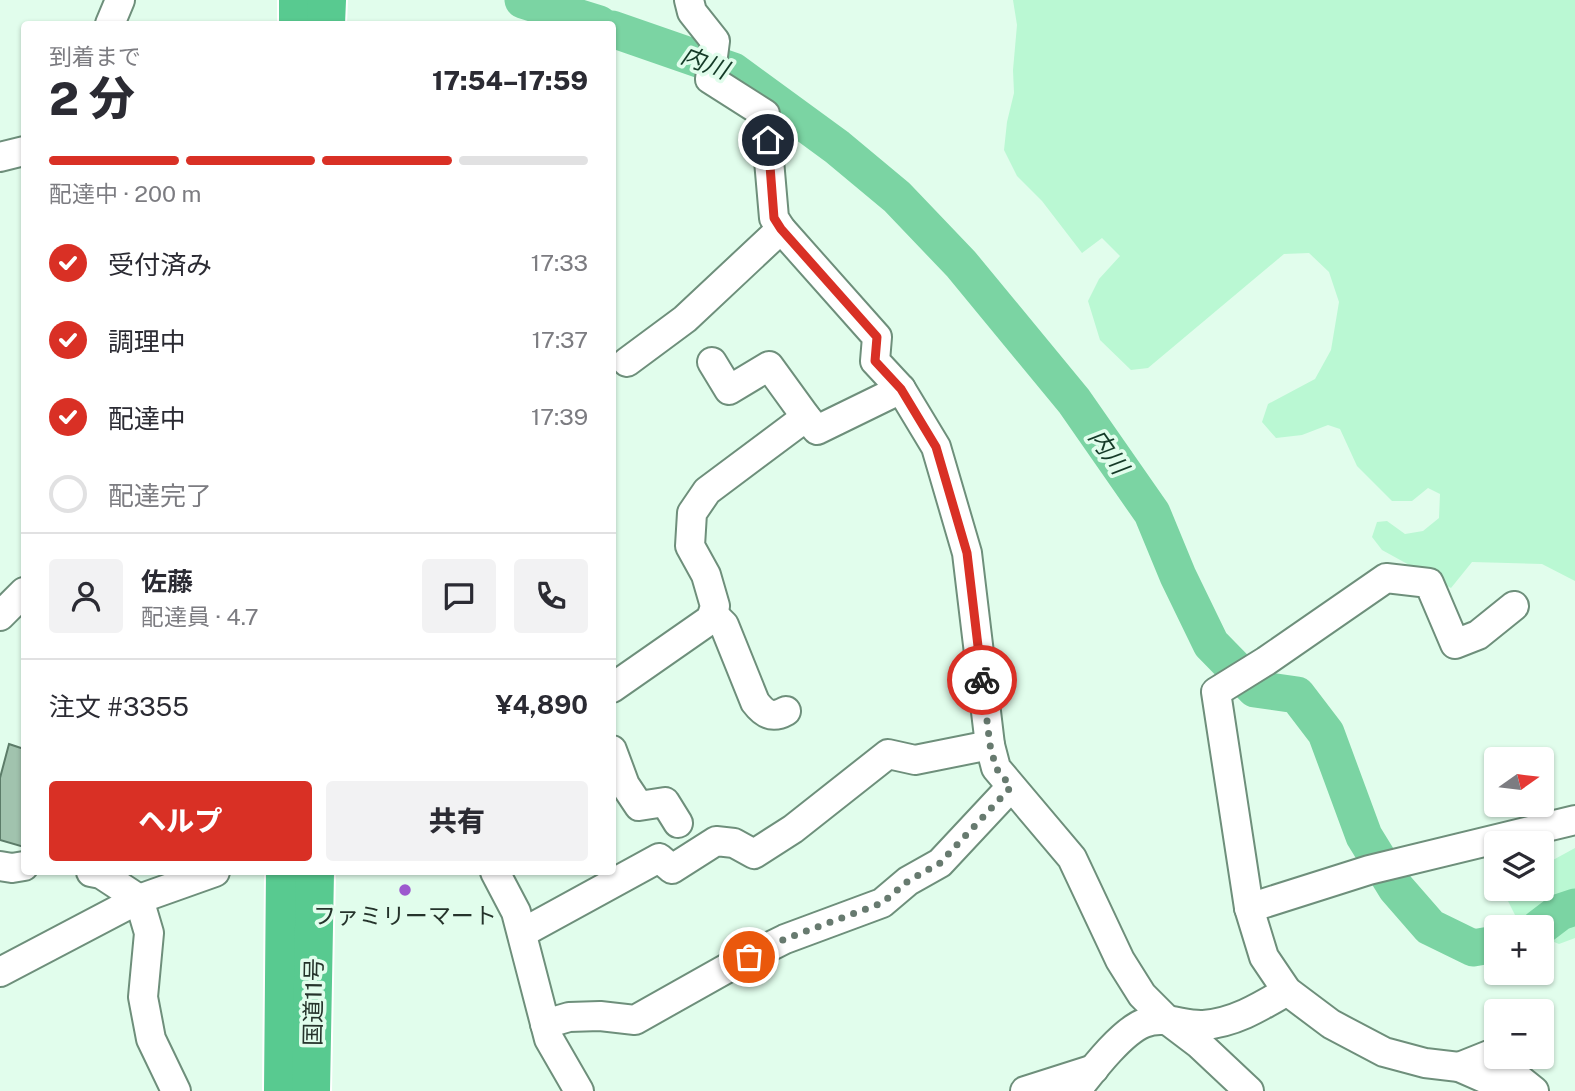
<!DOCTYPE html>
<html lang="ja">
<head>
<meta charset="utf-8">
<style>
	:root { --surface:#fff; --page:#f2f2f3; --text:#2b2b33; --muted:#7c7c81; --line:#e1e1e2; --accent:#d93025 }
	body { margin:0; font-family:"Public Sans","Noto Sans JP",sans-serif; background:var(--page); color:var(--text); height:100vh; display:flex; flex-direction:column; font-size:26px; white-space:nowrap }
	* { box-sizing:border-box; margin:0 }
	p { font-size:23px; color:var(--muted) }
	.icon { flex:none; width:38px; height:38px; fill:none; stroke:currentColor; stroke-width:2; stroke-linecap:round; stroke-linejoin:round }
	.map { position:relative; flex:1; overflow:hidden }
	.panel { position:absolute; left:21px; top:21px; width:595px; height:854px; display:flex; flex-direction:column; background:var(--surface); border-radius:7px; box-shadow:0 2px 5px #0004 }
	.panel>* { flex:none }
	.needle { width:46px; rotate:76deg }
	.fabs { position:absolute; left:1484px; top:747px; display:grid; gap:14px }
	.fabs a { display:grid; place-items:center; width:70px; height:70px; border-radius:7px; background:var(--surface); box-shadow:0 2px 5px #0004; font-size:35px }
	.pin { position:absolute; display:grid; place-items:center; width:60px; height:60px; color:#fff; margin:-30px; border:4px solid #fff; border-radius:50%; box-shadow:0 2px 7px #0007 }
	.courier { position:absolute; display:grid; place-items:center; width:70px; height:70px; margin:-35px; border:5px solid #d93025; border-radius:50%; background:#fff; color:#222; box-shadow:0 2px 9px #0007 }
	.overview em { font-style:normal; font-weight:800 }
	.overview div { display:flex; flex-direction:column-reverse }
	.overview { display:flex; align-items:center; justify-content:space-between; height:119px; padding:0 28px }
	h1 { font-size:46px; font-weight:800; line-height:52px }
	.bar { display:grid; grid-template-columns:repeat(4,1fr); gap:10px 7px; align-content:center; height:84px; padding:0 28px }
	.bar i { height:9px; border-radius:5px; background:var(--line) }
	.bar .current { background:var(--accent) }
	.bar p { grid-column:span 4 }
	.line { display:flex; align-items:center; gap:18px; padding:0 28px; border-top:2px solid var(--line) }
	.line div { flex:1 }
	.round { display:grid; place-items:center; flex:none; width:74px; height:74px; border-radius:7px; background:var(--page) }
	ol { padding:0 28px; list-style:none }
	li { display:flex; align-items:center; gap:21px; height:77px }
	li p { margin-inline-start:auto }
	li .icon { padding:7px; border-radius:50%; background:var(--accent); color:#fff; stroke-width:4 }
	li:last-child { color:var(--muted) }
	li i { width:38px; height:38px; border:4px solid var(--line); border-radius:50% }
	.action { display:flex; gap:14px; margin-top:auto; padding:14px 28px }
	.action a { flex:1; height:80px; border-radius:7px; background:var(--accent); color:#fff; font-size:28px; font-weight:800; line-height:80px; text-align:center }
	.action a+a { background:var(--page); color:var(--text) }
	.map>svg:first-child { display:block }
	.green { fill:#baf8d3 }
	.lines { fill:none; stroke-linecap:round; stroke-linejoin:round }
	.river { stroke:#7bd4a3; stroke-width:37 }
	.building { fill:#a1c3ae; stroke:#5c7c69; stroke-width:2 }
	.minor-casing { stroke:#6e8f7b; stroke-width:32 }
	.highway-casing { stroke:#fff; stroke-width:42 }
	.minor { stroke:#fff; stroke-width:28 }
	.highway { stroke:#58ca90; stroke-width:38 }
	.done { stroke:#677a6f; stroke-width:7; stroke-dasharray:0 12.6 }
	.route { stroke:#d93025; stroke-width:9 }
	.poi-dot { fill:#9c59ce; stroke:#e1fdec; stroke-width:2.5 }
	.labels { text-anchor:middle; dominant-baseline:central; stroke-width:7; stroke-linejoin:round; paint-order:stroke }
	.poi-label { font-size:23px; fill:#25332b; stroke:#e1fdec }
	.street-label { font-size:23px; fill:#25332b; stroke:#e1fdec }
	.water-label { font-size:24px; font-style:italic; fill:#143a27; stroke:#e1fdec }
</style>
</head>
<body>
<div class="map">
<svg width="1575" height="1091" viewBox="0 0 1575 1091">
	<rect width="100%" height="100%" fill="#e1fdec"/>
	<g class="green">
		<polygon points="1013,0 1575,0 1575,581 1542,564 1472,562 1451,588 1382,550 1372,537 1377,522 1387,521 1405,534 1423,531 1439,518 1440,494 1428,488 1412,501 1392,501 1357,466 1340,429 1328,425 1302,435 1276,438 1262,422 1268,404 1315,379 1331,350 1339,302 1329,272 1309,253 1284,254 1148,368 1131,370 1100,340 1088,301 1099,279 1120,256 1102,238 1082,253 1042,201 1017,176 1004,150 1007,122 1014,93 1013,70 1017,25"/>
		<polygon points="1575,848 1575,938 1559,944 1542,937 1542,928 1521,927 1504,893 1509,889 1542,889 1542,866"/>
	</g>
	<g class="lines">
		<g class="river">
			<polyline points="523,0 599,24"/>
			<polyline points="612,29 733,71 837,147 897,197 961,264 1074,401 1152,513 1178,576 1211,644 1255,689 1297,695 1326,733 1364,836 1396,888 1430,927 1473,948 1496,944"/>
			<polyline points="1539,928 1560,912 1575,907"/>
		</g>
	</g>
	<polygon class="building" points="9,744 24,749 24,847 0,840 0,778"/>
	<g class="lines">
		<g class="minor-casing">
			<g id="minor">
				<polyline points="689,0 692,12 715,41 710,79 765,114 774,218 781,229 877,337 875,361 901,389 936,447 967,553 990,745 996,768 1072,858 1120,960 1142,995 1166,1019 1199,1044 1249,1091"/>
				<polyline points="110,24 120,0"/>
				<polyline points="0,157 24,151"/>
				<polyline points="627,362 685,319 781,229"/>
				<polyline points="712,362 729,390 769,366 806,417"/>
				<path d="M713,614L724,625L755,702C764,714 772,719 786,711"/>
				<polyline points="0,616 24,592"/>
				<polyline points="612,688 711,619 715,606 706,575 690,546 692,513 707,491 806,417 817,430 901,389"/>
				<polyline points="612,750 625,785 639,806 665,802 678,823"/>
				<polyline points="0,866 12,868 24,866"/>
				<polyline points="91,872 101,874 139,899 149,933 143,997 151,1039 176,1091"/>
				<polyline points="495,872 516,912 549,1039 579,1091"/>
				<polyline points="1249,908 1369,870 1575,820"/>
				<polyline points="522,933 659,858 672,869 716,841 734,843 754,854 793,829 888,754 915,760 990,745"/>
				<polyline points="0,972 139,899 215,872"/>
				<polyline points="545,1024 569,1017 600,1016 635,1020 731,966 785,939 882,903 908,881 940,863 1011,787"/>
				<polyline points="1459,1067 1489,1055 1534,1091"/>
				<polyline points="1025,1091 1094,1069"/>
				<path d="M1076,1091C1091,1072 1121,1032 1144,1023C1164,1015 1183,1026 1203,1025C1234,1023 1260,1007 1287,991"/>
				<polyline points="1504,1091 1491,1081 1459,1067 1425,1063 1384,1052 1331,1024 1287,991 1264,957 1249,908 1216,692 1266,661 1386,578 1429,583 1455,644 1478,635 1514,606"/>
			</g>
		</g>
		<g class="highway-casing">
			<g id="highway">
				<polyline points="298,24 298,0"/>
				<polyline points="326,24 327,0"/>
				<polyline points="283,1091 285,872"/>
				<polyline points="311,1091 315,872"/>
			</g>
		</g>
		<use href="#minor" class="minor"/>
		<use href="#highway" class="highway"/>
	</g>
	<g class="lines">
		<polyline class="done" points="749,957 785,939 882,903 908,881 940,863 1011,787 996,768 990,745 982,680"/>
		<polyline class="route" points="768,140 774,218 781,229 877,337 875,361 901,389 936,447 967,553 982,680"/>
	</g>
	<circle class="poi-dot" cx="405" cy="890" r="7"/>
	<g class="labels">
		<g class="poi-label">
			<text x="405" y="915">ファミリーマート</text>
		</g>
		<g class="street-label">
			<text transform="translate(313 1002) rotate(-89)">国道11号</text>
		</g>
		<g class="water-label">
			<text transform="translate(705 62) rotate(21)">内川</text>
			<text transform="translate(1109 451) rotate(55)">内川</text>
		</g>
	</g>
</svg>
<div class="fabs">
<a><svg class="needle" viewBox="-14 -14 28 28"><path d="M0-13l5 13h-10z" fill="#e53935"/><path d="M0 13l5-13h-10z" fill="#7c7c81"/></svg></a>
<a><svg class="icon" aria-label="layers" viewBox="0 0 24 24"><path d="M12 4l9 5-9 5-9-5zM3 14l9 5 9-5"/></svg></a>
<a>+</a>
<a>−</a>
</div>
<div class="pin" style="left:749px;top:957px;background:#ea580c"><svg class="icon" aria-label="bag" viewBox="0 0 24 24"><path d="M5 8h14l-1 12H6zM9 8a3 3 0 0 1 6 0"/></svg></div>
<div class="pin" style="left:768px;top:140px;background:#1f2937"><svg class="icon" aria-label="home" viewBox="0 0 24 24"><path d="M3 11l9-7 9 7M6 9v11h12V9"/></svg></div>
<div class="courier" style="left:982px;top:680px"><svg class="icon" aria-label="bike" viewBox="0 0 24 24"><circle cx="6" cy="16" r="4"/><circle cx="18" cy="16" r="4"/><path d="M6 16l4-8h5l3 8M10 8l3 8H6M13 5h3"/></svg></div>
<section class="panel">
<div class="overview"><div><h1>2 分</h1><p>到着まで</p></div><em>17:54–17:59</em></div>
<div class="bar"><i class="current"></i><i class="current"></i><i class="current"></i><i></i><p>配達中 · 200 m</p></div>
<ol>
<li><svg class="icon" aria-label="check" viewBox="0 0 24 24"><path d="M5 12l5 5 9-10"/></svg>受付済み<p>17:33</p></li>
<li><svg class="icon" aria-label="check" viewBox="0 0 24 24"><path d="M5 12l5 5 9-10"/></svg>調理中<p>17:37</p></li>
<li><svg class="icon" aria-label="check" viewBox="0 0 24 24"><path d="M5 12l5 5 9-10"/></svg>配達中<p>17:39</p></li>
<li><i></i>配達完了</li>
</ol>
<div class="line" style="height:126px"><a class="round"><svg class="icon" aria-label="person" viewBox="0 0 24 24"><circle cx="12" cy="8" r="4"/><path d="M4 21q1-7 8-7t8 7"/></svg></a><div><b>佐藤</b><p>配達員 · 4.7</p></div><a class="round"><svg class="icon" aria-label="chat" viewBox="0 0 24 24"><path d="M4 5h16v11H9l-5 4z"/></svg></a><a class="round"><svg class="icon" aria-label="phone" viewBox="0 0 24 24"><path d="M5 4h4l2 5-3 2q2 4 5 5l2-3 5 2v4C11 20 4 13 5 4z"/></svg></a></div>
<div class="line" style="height:91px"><div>注文 #3355</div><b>¥4,890</b></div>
<div class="action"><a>ヘルプ</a><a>共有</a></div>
</section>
</div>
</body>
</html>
